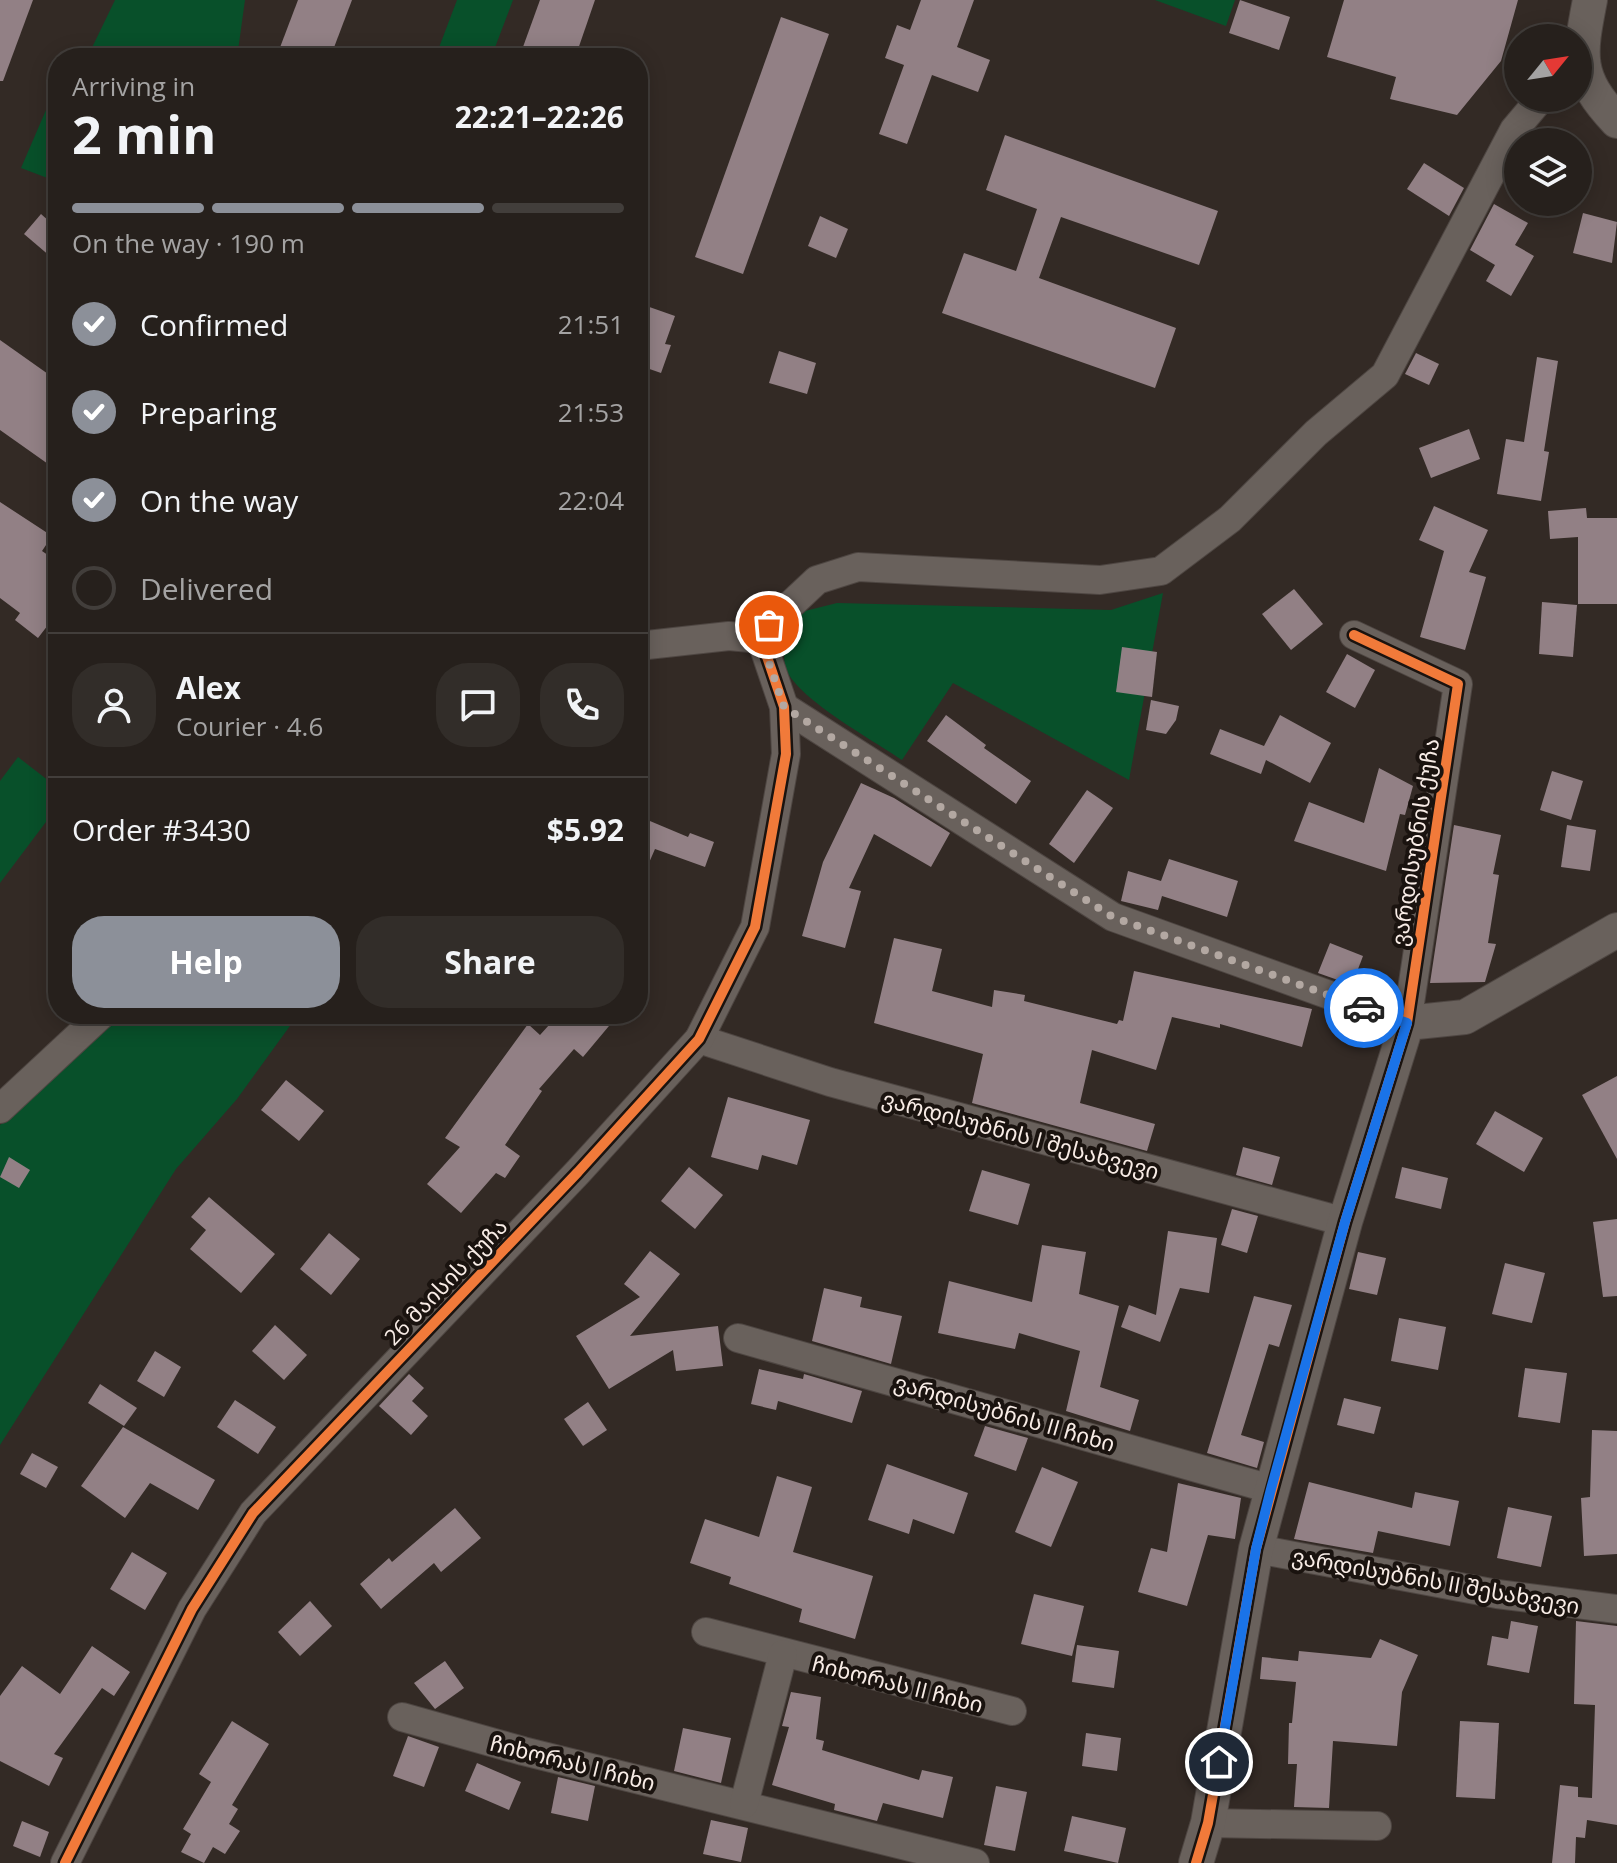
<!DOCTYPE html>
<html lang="en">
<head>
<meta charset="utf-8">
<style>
	:root { --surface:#26201c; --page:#322d29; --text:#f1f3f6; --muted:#a4a3a3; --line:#423e3b; --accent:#8c9099 }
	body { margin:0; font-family:"Open Sans","Noto Sans Georgian",sans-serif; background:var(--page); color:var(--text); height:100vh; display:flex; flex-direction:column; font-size:30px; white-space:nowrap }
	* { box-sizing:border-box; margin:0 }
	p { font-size:26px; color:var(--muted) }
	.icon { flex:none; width:44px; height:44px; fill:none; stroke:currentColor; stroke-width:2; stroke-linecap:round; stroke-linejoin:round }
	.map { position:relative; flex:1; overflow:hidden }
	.drawer { position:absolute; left:48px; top:48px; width:600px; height:976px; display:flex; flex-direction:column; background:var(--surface); border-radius:32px; box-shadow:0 4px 20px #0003,0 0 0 2px var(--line) }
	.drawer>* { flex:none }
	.needle { width:52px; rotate:60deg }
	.fabs { position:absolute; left:1504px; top:24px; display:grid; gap:16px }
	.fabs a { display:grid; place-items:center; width:88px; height:88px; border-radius:50%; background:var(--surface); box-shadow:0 4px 20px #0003,0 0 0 2px var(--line); font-size:40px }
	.pin { position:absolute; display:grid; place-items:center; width:68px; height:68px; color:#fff; margin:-34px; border:4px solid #fff; border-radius:50%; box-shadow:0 2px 8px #0007 }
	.courier { position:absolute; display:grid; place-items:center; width:80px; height:80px; margin:-40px; border:6px solid #1a73e8; border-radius:50%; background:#fff; color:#222; box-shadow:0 2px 10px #0007 }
	.summary em { font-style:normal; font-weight:700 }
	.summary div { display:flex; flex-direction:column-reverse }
	.summary { display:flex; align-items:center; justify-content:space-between; height:136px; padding:0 24px }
	h1 { font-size:52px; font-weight:700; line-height:60px }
	.bar { display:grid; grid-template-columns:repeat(4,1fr); gap:12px 8px; align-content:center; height:96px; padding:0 24px }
	.bar i { height:10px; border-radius:6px; background:var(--line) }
	.bar .current { background:var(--accent) }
	.bar p { grid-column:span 4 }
	.line { display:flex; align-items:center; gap:20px; padding:0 24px; border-top:2px solid var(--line) }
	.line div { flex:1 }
	.round { display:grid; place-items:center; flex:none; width:84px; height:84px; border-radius:32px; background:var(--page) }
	ol { padding:0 24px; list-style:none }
	li { display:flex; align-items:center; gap:24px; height:88px }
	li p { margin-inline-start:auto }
	li .icon { padding:8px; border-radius:50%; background:var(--accent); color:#fff; stroke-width:4 }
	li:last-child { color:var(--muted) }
	li i { width:44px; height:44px; border:4px solid var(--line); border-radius:50% }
	.button { display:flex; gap:16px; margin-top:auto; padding:16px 24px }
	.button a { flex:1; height:92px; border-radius:32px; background:var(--accent); color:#fff; font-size:32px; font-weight:700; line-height:92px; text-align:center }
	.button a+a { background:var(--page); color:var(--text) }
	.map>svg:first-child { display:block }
	.green { fill:#08502a }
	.building { fill:#928085 }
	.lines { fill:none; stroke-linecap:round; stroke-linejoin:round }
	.minor-casing { stroke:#4e4642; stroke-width:30 }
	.tertiary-casing { stroke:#4e4642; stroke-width:36 }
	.minor { stroke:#69615c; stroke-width:28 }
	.tertiary { stroke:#69615c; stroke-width:34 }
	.cycleway-casing { stroke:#1a130f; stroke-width:15 }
	.cycleway { stroke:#f17a3a; stroke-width:10 }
	.done { stroke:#b3a8a2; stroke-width:8; stroke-dasharray:0 14.4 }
	.route { stroke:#1a73e8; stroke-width:10 }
	.labels { text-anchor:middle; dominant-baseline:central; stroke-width:8; stroke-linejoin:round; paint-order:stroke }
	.street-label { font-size:22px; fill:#f8ece6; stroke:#1a130f }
</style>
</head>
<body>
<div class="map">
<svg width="1617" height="1863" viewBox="0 0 1617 1863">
	<rect width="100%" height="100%" fill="#332a25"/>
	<g class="green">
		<polygon points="115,0 245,0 237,58 87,58"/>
		<polygon points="457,0 513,0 491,58 435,58"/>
		<polygon points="1155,0 1235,0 1226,26"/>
		<polygon points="58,102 58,182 21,168 46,110"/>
		<path d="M1163,593L1129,780L953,683L902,760C875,741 793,697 785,666C781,648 792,626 801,612L837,603L1111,610Z"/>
		<polygon points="18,757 58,788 58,806 0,883 0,781"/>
		<polygon points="124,1014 294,1014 295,1019 237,1099 176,1169 0,1445 0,1125"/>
	</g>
	<g class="building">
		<polygon points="0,0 33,0 3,81 0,81"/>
		<polygon points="298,0 352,0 330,58 276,58"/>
		<polygon points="540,0 595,0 575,58 519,58"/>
		<polygon points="921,0 974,0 957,47 990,60 978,92 932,75 907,144 879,134 904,65 885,58 897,25 910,30"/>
		<polygon points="1240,0 1290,17 1279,50 1229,33"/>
		<polygon points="1344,0 1518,0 1501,61 1457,115 1390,99 1396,77 1327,57"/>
		<polygon points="781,17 829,34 743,274 695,257"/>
		<polygon points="1005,135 1218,211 1199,265 1061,217 1039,278 1176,328 1155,388 942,313 964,253 1016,271 1037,209 986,190"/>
		<polygon points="1424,163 1464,188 1449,216 1407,189"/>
		<polygon points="1494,204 1528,223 1515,245 1534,256 1511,296 1486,281 1495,265 1470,250"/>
		<polygon points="1583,213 1617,222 1612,263 1573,253"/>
		<polygon points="41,214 58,229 58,263 24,234"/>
		<polygon points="820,216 848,229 836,258 808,246"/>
		<polygon points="638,303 675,316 665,344 671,345 661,373 638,365"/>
		<polygon points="0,340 58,381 58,471 0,430"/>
		<polygon points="779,351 816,363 807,394 769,383"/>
		<polygon points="1416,353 1439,364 1429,385 1405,374"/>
		<polygon points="1537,357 1558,361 1544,451 1549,452 1541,501 1497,494 1506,439 1524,442"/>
		<polygon points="1469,429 1480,459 1431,478 1419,448"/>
		<polygon points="0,502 52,536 42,551 58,562 58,612 38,638 15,620 20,613 0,598"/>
		<polygon points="1434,506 1488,530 1469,572 1486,577 1465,650 1420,637 1444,551 1419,540"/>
		<polygon points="1586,508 1587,518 1617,518 1617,604 1578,604 1578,537 1550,539 1548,511"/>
		<polygon points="1294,589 1323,624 1291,650 1262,614"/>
		<polygon points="1542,602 1577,605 1573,657 1539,654"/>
		<polygon points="1122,647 1157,652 1152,697 1116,692"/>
		<polygon points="1347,654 1375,670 1355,708 1326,692"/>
		<polygon points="1151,700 1179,706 1176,720 1166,734 1146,730"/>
		<polygon points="946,715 986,745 984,748 1031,781 1016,804 927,741"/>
		<polygon points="1280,715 1331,743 1310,783 1266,760 1261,774 1210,754 1220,729 1264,746"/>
		<polygon points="1379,768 1413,786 1405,815 1400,814 1386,871 1294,841 1309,802 1364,823"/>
		<polygon points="1552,771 1583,781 1571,820 1540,810"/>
		<polygon points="861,783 894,798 950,833 931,867 874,834 849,888 861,891 845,948 802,936 823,862"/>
		<polygon points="1087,790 1113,808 1074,863 1049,844"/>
		<polygon points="638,816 688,837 690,833 714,842 705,867 655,849 638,888"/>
		<polygon points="1454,825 1501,835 1493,874 1499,875 1488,943 1496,944 1485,982 1430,983"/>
		<polygon points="1567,825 1596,830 1590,871 1561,867"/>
		<polygon points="1169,859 1238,881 1227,917 1162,896 1158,910 1121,901 1128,871 1161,881"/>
		<polygon points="894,938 942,949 932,991 992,1007 994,990 1025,995 1024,1001 1117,1024 1119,1020 1123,1021 1134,971 1312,1009 1302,1047 1220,1024 1220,1028 1172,1017 1156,1070 1092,1050 1080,1103 1155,1124 1147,1151 972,1103 983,1054 874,1023"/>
		<polygon points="1330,943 1363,956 1352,985 1318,973"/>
		<polygon points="559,1014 619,1014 583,1057 574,1049 539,1089 542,1091 505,1145 520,1156 505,1178 496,1173 461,1213 427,1184 460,1147 445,1138 528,1024 540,1035"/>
		<polygon points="1617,1076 1617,1159 1582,1095"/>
		<polygon points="286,1080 324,1111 299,1141 261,1110"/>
		<polygon points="728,1097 810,1120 797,1165 762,1155 758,1170 711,1157"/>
		<polygon points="1495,1111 1543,1138 1524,1172 1476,1144"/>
		<polygon points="1243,1147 1280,1157 1272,1185 1236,1175"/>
		<polygon points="9,1157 30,1170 19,1188 0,1177"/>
		<polygon points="689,1167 723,1195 695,1229 661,1201"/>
		<polygon points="1402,1167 1448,1178 1441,1209 1395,1198"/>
		<polygon points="982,1170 1030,1184 1018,1225 969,1211"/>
		<polygon points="209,1197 275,1254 241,1293 190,1249 206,1230 191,1217"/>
		<polygon points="1232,1209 1258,1216 1247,1253 1221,1245"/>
		<polygon points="1617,1219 1617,1296 1603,1297 1593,1222"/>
		<polygon points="1168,1231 1217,1238 1209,1293 1180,1288 1160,1342 1121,1327 1129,1305 1156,1315"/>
		<polygon points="329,1233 360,1259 331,1295 300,1269"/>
		<polygon points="1042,1245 1086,1252 1079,1294 1119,1306 1100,1387 1139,1400 1130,1431 1066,1411 1080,1351 1019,1333 1015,1349 938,1333 949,1281 1032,1302"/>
		<polygon points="650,1251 680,1274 630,1336 718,1326 723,1366 676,1371 673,1350 609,1389 576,1336 640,1297 624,1284"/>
		<polygon points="1358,1252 1386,1258 1377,1295 1349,1289"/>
		<polygon points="1505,1263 1545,1273 1532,1323 1492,1314"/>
		<polygon points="824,1288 862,1297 860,1307 902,1316 891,1364 812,1341"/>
		<polygon points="1254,1296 1292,1305 1279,1347 1269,1344 1241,1435 1264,1442 1257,1468 1207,1453"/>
		<polygon points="1399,1318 1446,1327 1438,1370 1391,1361"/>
		<polygon points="275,1325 307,1355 284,1380 252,1351"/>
		<polygon points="155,1351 181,1367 164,1397 137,1381"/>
		<polygon points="1525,1368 1567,1373 1560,1423 1518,1417"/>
		<polygon points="759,1369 803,1379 804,1374 862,1391 852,1423 778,1401 776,1410 751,1404"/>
		<polygon points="409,1374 424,1388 412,1401 428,1416 411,1435 379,1406"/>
		<polygon points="100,1384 137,1408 124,1426 88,1403"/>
		<polygon points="1344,1398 1381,1407 1374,1434 1337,1425"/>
		<polygon points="235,1400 276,1427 258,1454 217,1427"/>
		<polygon points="588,1402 607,1430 583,1446 564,1419"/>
		<polygon points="985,1426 1028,1438 1016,1471 974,1456"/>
		<polygon points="123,1427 215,1480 198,1510 150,1483 125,1518 81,1486"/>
		<polygon points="1592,1430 1617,1431 1617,1554 1584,1556 1581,1498 1590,1497"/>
		<polygon points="32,1453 58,1467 46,1488 20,1474"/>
		<polygon points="887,1464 968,1493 954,1534 913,1519 909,1534 868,1520"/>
		<polygon points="1042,1467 1078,1482 1051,1547 1015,1532"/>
		<polygon points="777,1476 812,1487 793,1552 873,1576 855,1639 799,1622 802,1609 729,1584 731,1577 690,1563 705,1519 759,1537"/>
		<polygon points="1309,1482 1412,1508 1415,1492 1459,1501 1450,1546 1378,1531 1373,1553 1294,1539"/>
		<polygon points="1178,1483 1241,1498 1235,1539 1208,1535 1187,1606 1138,1592 1151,1548 1167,1552"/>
		<polygon points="1508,1507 1552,1516 1541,1567 1497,1558"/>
		<polygon points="455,1508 481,1538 441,1572 434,1563 381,1609 360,1584 389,1558 392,1562"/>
		<polygon points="132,1552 167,1573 145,1610 110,1589"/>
		<polygon points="1034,1594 1084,1606 1072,1656 1021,1644"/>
		<polygon points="310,1601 332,1626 300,1656 278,1632"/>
		<polygon points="1511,1621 1538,1626 1529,1673 1487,1665 1492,1636 1508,1639"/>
		<polygon points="1576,1621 1617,1626 1617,1825 1587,1820 1585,1838 1576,1837 1575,1863 1552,1863 1560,1785 1578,1787 1578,1797 1592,1798 1595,1705 1574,1704"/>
		<polygon points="1380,1639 1418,1655 1402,1692 1397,1746 1333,1741 1329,1808 1294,1807 1297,1764 1288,1764 1289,1723 1292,1723 1296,1682 1260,1679 1262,1657 1298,1661 1299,1651 1371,1658"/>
		<polygon points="1077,1645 1119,1651 1114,1688 1072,1682"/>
		<polygon points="92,1646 130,1672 114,1696 102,1688 54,1754 63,1758 49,1786 0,1761 0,1696 22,1666 60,1694"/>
		<polygon points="445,1661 464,1688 435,1709 414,1683"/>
		<polygon points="791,1692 821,1697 816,1739 824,1741 822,1750 919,1780 922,1770 953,1777 943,1818 883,1803 877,1821 834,1810 835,1804 772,1785 789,1727 782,1726"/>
		<polygon points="232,1721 269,1744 232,1805 238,1809 229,1824 240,1831 225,1854 213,1847 204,1863 181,1852 191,1834 183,1829 211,1782 199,1774"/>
		<polygon points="1460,1721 1499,1723 1495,1799 1456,1797"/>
		<polygon points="683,1728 731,1738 721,1783 674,1771"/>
		<polygon points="1086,1733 1121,1738 1117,1771 1082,1766"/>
		<polygon points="408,1736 439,1747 424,1787 393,1776"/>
		<polygon points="477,1763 521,1782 509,1810 465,1791"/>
		<polygon points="558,1777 595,1786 588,1821 551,1813"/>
		<polygon points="996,1786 1027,1792 1015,1851 984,1845"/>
		<polygon points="1072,1816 1126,1828 1118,1863 1064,1851"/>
		<polygon points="711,1820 748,1828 741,1862 703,1854"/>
		<polygon points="22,1821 49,1832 40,1857 13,1846"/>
	</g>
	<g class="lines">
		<g class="minor-casing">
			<g id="minor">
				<polyline points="761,639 769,625 817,580 858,567 1100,580 1161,571 1230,519 1316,433 1385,375 1514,130 1541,98"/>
				<polyline points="638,646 729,636 761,639"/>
				<polyline points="784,707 1113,917 1407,1023 1458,684 1354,635"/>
				<polyline points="699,1039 830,1082 1345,1222"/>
				<polyline points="0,1109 102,1014"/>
				<polyline points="738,1338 1271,1489"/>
				<polyline points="1256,1549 1497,1594 1617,1609"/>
				<polyline points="706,1632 1012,1711"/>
				<polyline points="402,1717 523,1751 975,1863"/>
				<polyline points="744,1804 783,1654"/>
				<polyline points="1208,1823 1377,1826"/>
				<polyline points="65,1863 192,1609 253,1513 578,1172 699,1039 755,927 786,754 784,707 761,639"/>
			</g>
		</g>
		<g class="tertiary-casing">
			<g id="tertiary">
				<path d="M1590,0C1579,56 1575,77 1617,121"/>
				<polyline points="1196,1863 1208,1823 1256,1549 1345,1222 1407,1023 1465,1017 1617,930"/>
			</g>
		</g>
		<use href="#minor" class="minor"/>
		<use href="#tertiary" class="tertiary"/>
		<g class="cycleway-casing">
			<g id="cycleway">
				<polyline points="65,1863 192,1609 253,1513 578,1172 699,1039 755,927 786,754 784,707 761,639"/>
				<polyline points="1196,1863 1208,1823 1256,1549 1345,1222 1407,1023 1458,684 1354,635"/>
			</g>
		</g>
		<use href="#cycleway" class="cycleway"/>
	</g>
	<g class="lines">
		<polyline class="done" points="769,625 761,639 784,707 1113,917 1364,1008"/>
		<polyline class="route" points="1219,1762 1256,1549 1271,1489 1345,1222 1407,1023 1364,1008"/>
	</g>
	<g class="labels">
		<g class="street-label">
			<text transform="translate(1414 842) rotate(-81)">ვარდისუბნის ქუჩა</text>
			<text transform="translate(1021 1134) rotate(15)">ვარდისუბნის I შესახვევი</text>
			<text transform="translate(445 1281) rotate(-46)">26 მაისის ქუჩა</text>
			<text transform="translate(1005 1412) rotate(16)">ვარდისუბნის II ჩიხი</text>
			<text transform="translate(1436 1580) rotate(10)">ვარდისუბნის II შესახვევი</text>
			<text transform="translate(898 1683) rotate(14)">ჩიხორას II ჩიხი</text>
			<text transform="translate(573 1762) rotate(14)">ჩიხორას I ჩიხი</text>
		</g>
	</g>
</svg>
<div class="fabs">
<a><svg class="needle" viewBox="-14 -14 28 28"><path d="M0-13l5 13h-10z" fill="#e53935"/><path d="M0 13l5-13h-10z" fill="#a4a3a3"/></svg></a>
<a><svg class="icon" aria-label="layers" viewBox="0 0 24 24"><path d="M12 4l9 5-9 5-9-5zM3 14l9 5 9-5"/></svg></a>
</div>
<div class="pin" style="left:769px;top:625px;background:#ea580c"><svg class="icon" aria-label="bag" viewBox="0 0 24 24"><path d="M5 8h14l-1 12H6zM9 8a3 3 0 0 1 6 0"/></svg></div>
<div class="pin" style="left:1219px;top:1762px;background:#1f2937"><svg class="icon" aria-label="home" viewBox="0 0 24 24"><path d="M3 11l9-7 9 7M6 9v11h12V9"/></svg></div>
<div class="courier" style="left:1364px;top:1008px"><svg class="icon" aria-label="car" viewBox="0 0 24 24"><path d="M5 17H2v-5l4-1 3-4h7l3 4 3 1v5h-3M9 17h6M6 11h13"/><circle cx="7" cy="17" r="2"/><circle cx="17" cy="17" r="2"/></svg></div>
<section class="drawer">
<div class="summary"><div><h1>2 min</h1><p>Arriving in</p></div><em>22:21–22:26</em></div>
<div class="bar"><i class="current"></i><i class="current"></i><i class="current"></i><i></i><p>On the way · 190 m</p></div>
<ol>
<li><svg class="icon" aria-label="check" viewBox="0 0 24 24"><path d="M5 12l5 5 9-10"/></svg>Confirmed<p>21:51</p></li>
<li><svg class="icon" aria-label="check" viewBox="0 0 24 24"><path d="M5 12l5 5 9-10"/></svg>Preparing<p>21:53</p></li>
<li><svg class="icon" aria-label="check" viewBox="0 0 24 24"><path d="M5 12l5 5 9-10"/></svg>On the way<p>22:04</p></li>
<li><i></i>Delivered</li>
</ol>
<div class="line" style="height:144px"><a class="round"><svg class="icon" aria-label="person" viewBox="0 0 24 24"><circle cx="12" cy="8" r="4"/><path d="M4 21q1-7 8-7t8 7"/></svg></a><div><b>Alex</b><p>Courier · 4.6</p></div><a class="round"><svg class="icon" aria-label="chat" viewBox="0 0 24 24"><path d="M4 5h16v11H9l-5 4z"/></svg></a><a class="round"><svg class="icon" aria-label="phone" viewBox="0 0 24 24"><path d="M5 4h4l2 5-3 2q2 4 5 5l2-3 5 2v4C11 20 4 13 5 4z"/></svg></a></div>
<div class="line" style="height:104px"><div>Order #3430</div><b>$5.92</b></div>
<div class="button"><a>Help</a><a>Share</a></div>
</section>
</div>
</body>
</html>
